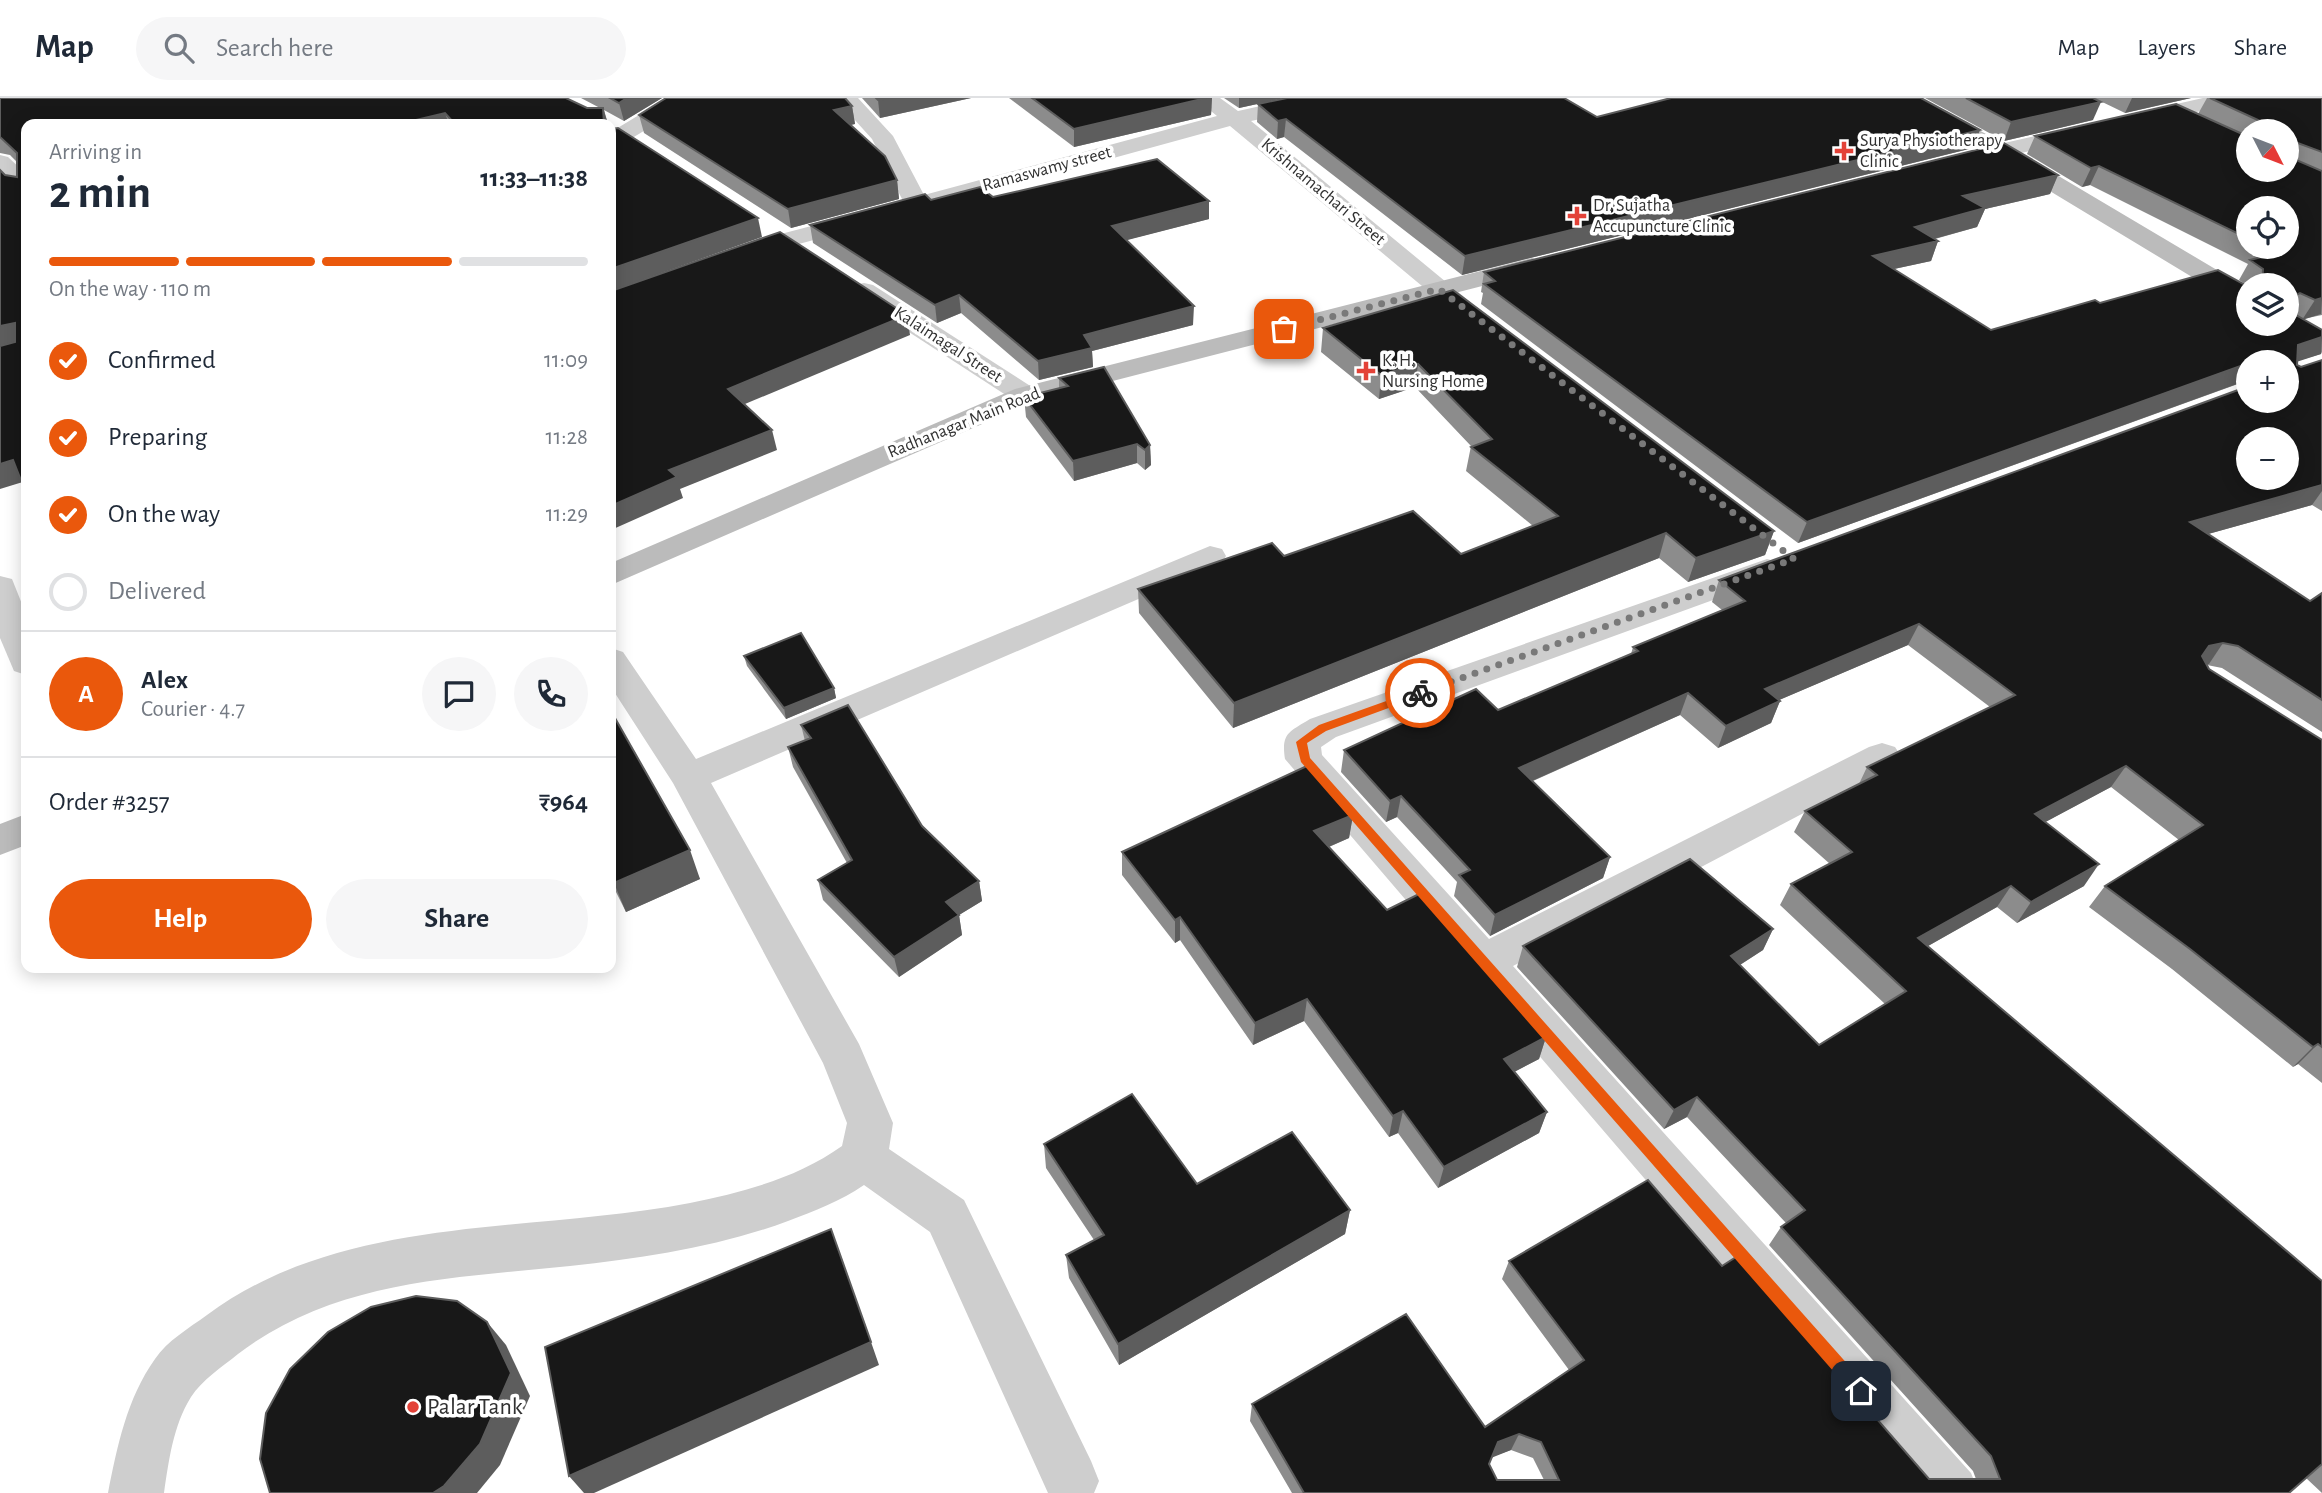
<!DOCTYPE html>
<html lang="en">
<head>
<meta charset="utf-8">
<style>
	:root { --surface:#fff; --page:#f6f6f7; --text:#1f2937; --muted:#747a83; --line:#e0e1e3; --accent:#ea580c }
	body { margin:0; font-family:"Alegreya Sans",sans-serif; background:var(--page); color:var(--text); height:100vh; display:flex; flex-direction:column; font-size:26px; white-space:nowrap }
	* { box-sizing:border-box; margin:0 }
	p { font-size:23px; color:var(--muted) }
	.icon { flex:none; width:38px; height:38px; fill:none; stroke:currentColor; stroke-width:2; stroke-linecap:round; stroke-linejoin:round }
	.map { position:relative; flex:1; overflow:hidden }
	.side { position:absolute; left:21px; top:21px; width:595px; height:854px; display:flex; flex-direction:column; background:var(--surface); border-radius:14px; box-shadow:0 4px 18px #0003 }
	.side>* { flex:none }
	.needle { width:46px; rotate:132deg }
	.tools { position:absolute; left:2236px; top:21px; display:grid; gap:14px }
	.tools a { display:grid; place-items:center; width:63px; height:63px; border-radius:50%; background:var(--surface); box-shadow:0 4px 18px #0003; font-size:35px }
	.pin { position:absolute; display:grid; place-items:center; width:60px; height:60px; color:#fff; margin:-30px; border-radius:14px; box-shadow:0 4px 10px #0006 }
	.courier { position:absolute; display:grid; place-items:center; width:70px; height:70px; margin:-35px; border:5px solid #ea580c; border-radius:50%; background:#fff; color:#222; box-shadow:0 2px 9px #0007 }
	.headline em { font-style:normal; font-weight:700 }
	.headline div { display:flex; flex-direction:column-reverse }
	.headline { display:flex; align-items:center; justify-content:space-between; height:119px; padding:0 28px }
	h1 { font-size:46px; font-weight:700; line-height:52px }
	.bar { display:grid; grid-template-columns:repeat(4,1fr); gap:10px 7px; align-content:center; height:84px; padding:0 28px }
	.bar i { height:9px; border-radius:5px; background:var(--line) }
	.bar .selected { background:var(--accent) }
	.bar p { grid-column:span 4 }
	.line { display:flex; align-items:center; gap:18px; padding:0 28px; border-top:2px solid var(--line) }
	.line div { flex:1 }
	.round { display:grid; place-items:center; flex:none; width:74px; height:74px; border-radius:37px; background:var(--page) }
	ol { padding:0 28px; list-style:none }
	li { display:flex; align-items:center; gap:21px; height:77px }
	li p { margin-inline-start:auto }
	li .icon { padding:7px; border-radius:50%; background:var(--accent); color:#fff; stroke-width:4 }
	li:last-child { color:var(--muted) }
	li i { width:38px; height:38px; border:4px solid var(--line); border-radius:50% }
	.action { display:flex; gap:14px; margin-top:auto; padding:14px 28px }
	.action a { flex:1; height:80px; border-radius:42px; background:var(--accent); color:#fff; font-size:28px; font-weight:700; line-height:80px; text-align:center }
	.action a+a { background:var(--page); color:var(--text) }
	header { display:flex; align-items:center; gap:42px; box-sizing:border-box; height:98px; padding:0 35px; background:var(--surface); border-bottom:2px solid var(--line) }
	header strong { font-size:33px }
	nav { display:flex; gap:38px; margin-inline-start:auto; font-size:24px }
	.search { width:490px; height:63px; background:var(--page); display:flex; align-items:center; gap:18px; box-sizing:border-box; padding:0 24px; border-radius:38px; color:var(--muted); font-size:26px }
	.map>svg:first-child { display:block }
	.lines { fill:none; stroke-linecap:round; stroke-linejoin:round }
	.street { fill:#cecece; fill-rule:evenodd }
	.secondary { fill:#bbb; fill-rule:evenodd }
	.wall { fill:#8c8c8c; fill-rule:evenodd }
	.shaded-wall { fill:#5d5d5d }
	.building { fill:#181818; stroke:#5d5d5d; stroke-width:2; fill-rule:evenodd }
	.route { fill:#ea580c }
	.done { stroke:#797979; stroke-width:7; stroke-dasharray:0 12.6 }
	.poi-dot { fill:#e34238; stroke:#fff; stroke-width:2.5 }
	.labels { text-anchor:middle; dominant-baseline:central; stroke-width:7; stroke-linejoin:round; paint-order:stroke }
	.far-poi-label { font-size:18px; fill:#313131; stroke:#fff; text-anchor:start }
	.far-street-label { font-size:18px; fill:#313131; stroke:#fff }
	.near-poi-label { font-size:24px; fill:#313131; stroke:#fff; text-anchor:start }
</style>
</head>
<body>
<header>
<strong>Map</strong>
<div class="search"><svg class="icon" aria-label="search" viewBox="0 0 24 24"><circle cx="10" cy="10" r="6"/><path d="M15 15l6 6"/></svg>Search here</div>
<nav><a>Map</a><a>Layers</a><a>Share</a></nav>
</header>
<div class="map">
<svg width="2322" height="1395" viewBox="0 0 2322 1395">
	<rect width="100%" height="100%" fill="#fff"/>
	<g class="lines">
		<g class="street">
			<polygon points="667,0 693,0 690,5 619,48 611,50 611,34"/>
			<polygon points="835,0 858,0 893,38 924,97 1217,18 1195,0 1220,0 1238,13 1296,0 1337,0 1334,5 1251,23 1486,217 1482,223 1473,225 1464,223 1230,28 917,114 908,112 905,107 872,41"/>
			<polygon points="2203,0 2242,0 2239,5 2231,6 2000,60 1992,58 1989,53 1992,48 2000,46"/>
			<polygon points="0,57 8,59 26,76 26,96 18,94 0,77"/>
			<polygon points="861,115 870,117 873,122 870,127 795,147 741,166 732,163 728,158 732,153 777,137"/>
			<polygon points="864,185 873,187 1035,291 1039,297 1035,303 1025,306 1015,303 855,199 851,193 855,187"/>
			<path d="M1210,448L1222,451L1226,458L1222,465L711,685L859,946L893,1025L889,1051L964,1102L1091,1363L1099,1383L1094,1395H1048L930,1134L864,1087C841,1103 814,1113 788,1123C718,1149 644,1160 570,1168C454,1180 335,1182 238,1256C222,1269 202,1282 191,1299C173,1328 169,1362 164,1395H108C117,1349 127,1300 155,1261C167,1243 189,1230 207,1217C345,1115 530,1136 690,1105C744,1094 797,1080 842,1048L847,1025L823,965L673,685L611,589V550L623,554L696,661Z"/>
			<path d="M1767,461L1779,464L1783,471L1779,478L1336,639L1321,649L1322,657L1489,841L1869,649L1882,645L1895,649L1901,658L1895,667L1513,868L1971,1375L1979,1395H1914L1285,661C1281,635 1289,634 1310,621Z"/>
			<polygon points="0,478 12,481 26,516 26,577 14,573 0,540"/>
		</g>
		<g class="secondary">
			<polygon points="1893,0 1920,0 2008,48 2249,191 2249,210 2240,208 1992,58 1896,5"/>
			<polygon points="1532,160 1541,163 1545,168 1541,173 1035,303 611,487 611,465 1015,291"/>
			<polygon points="26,716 26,747 0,757 0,726"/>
		</g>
	</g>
	<g class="wall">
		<polygon points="0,0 600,10 581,0 662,0 624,23 604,12 608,26 26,26 26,395 5,77 17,79 17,64 10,57 0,55"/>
		<polygon points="862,0 971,0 880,20"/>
		<polygon points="1009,0 1212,0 1211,17 1074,49"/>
		<polygon points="1224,0 1284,0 1239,10"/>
		<polygon points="1925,0 2093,0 2093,22 2004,43"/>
		<polygon points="2094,0 2191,0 2125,15"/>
		<path d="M2207,0H2322V217L2303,221L2322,232V254L2321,256L2297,263V267L2301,269L2322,262V413L2312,407L2208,436L2310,503L2322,495V634L2222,570L2207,567L2209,571L2322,642V985L2298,966L2293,969L2172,871L2089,809L2105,788L2179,742L2111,689L2045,724L2084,788L2017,825L1997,809L1928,848L2322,1183V1395L2306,1380L2289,1395H1292L1250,1323L1252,1306L1485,1329L1569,1272L1502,1181L1509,1163L1722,1168L1929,1381H1976L1973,1373L1769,1147L1781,1129L1786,1125L1687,1019L1664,1031L1517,869L1523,848L1773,831L1763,852L1740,867L1819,947L1885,906L1780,807L1791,786L1830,766L1794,734L1805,713L1859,686L1867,669L1990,609L1908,547L1779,602L1780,603L1771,625L1718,650L1680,617L1533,683L1610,759L1603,780L1490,838L1454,798L1457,784L1397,719L1386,724L1341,674L1344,652L1498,612L1631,556L1633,549L1722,512L1712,504L1719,482L2249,303L2287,264H2249V282L1798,445L1481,206L1483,195L1481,194L1484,174L2058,77L2050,96L1985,111L1977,129L1935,141L1938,143L1931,163L1894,171L1991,232L2100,205L2287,226V187H2249V189L2239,182L2248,166L2090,87L2082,89L2027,56L2035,38L2198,16ZM2249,33H2287V72H2249ZM2249,110L2287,149H2249ZM1511,1352L1533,1360L1544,1382H1497L1489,1366L1491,1359Z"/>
		<polygon points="1258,6 1597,19 1973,50 1462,177 1284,39 1277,41 1257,24"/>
		<polygon points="852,8 855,26 850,27 897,82 899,101 791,130 644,35 639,17"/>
		<polygon points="993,99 1209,103 1209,121 1126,142 1193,227 1092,253 1093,269 1039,282 961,215 937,225 813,145 810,127 931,102"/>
		<polygon points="1453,192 1774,433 1765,457 1688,484 1659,460 1233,630 1139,515 1138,491 1284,458 1461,456 1533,428 1466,373 1471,348 1415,289 1379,301 1321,254 1323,230"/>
		<polygon points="1059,280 1150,347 1151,367 1145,372 1137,365 1074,383 1026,319 1024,299 1059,290"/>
		<polygon points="744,558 834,590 836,600 786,621 747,568"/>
		<polygon points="611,613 700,781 626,814 615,792 611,794"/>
		<polygon points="801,627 922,728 979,783 982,803 959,817 962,837 899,879 823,802 818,782 847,765 793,669 788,649 805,643"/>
		<polygon points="1353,717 1349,740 1329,749 1387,812 1546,939 1539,961 1514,974 1547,1014 1539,1035 1438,1090 1398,1035 1389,1039 1304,923 1253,947 1180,842 1175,845 1122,777 1122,754"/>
		<polygon points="1044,1046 1197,1086 1350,1112 1345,1136 1119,1267 1069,1180 1066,1157 1094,1142 1046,1070"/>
	</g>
	<g class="shaded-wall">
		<polygon points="627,0 662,0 624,23 619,5"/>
		<polygon points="889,0 971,0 880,20 878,2"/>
		<polygon points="1206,0 1212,0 1211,17 1074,49 1074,31"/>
		<polygon points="1239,0 1284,0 1239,10"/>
		<polygon points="2132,0 2191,0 2125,15"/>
		<polygon points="2101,4 2093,22 2004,43 2011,24"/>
		<polygon points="852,8 855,26 836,30 834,12"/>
		<polygon points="603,10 608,26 604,26"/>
		<polygon points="445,15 449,26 399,26"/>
		<polygon points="1286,21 1284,39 1277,41 1278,23"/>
		<polygon points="1980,32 1973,50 1462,177 1465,158"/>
		<polygon points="2099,68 2090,87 2082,89 2091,70"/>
		<polygon points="2058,77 2050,96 1985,111 1977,129 1908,148 1915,129 1963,98"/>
		<polygon points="897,82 899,101 791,130 788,111"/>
		<polygon points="1209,103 1209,121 1112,146 1112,128"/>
		<polygon points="758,120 762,139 611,193 611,171"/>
		<polygon points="1938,143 1931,163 1866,177 1873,158"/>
		<polygon points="959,197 961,215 937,225 935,207"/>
		<polygon points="2322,200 2321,216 2302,222 2315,202"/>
		<polygon points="1194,208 1193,227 1092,253 1093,269 1039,282 1038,263 1084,237"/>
		<polygon points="907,217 910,237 733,311 728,291"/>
		<polygon points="15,225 26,243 0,251 0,228"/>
		<polygon points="2322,239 2321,256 2287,267 2298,247"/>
		<polygon points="2249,265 2248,282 1798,445 1807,424"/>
		<polygon points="1418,266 1415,289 1379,301 1381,277"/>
		<polygon points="772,332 777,352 680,391 683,400 611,432 611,408 669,372"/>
		<polygon points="1137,346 1137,365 1074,383 1073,363"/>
		<polygon points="1150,347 1151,367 1145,372 1145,352"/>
		<polygon points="13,362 26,383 0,391 0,366"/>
		<polygon points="2322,387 2322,393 2312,407 2176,445 2190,424"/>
		<polygon points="1774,433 1765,457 1688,484 1696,460"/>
		<polygon points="1666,435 1659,460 1233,630 1234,605"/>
		<polygon points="1919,526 1908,547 1756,612 1765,591"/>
		<polygon points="2223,545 2209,566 2194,569 2209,548"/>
		<polygon points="834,590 836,600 786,621 784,610"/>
		<polygon points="1688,595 1680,617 1514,691 1519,670"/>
		<polygon points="1780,603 1771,625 1718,650 1726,628"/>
		<polygon points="2126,668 2111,689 2021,737 2035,716"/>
		<polygon points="1401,698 1397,719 1386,724 1390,703"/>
		<polygon points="1353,717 1349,740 1312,756 1314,733"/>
		<polygon points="690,752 700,781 626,814 614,785"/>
		<polygon points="1610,759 1603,780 1490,838 1495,817"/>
		<polygon points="2099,766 2084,788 2017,825 2031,804"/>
		<polygon points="611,782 615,792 611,794"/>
		<polygon points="979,783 982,803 959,817 962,837 899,879 894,859 946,804"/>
		<polygon points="2011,788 1997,809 1905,861 1918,840"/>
		<polygon points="1180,819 1180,842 1175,845 1175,822"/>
		<polygon points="1773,831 1763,852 1721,879 1731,858"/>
		<polygon points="1307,901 1304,923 1253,947 1255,925"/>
		<polygon points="1546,939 1539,961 1497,983 1504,961"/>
		<polygon points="2318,946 2298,966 2293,969 2313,949"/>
		<polygon points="1697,999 1687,1019 1664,1031 1674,1012"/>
		<polygon points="1403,1013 1398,1035 1389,1039 1393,1018"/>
		<polygon points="1547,1014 1539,1035 1438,1090 1444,1069"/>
		<polygon points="1350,1112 1345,1136 1119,1267 1118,1246"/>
		<polygon points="487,1224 506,1247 530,1298 500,1367 477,1395 433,1395"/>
		<polygon points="871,1244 879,1267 594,1395 584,1395 569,1378"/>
		<polygon points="1519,1336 1511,1352 1491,1360 1498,1344"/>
	</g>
	<g class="building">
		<polygon points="0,0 566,0 587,10 603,10 604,26 455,26 445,15 399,26 26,26 26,395 13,362 0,366 0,248 15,244 15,225 0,228 0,72 5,77 17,79 17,55 0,39"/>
		<polygon points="610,0 627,0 619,5"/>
		<polygon points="666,0 845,0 852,8 834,12 885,58 897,82 788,111 639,17"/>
		<polygon points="876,0 889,0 878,2"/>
		<polygon points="1032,0 1206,0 1074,31"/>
		<polygon points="1287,0 1564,0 1597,19 1671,0 1921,0 1980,32 1465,158 1286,21 1278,23 1258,6"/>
		<polygon points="1966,0 2093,0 2101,4 2011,24"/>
		<polygon points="2210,0 2322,0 2322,54 2295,44 2295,51 2287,51 2287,33 2260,33 2260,23"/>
		<polygon points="2176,6 2249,39 2249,72 2287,72 2287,58 2322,73 2322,200 2315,202 2300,195 2296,197 2297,203 2287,204 2287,187 2262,187 2263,171 2250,162 2277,155 2264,149 2287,149 2287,110 2249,110 2249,141 2099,68 2091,70 2035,38"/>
		<polygon points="618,30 758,120 611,171 611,31"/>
		<path d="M2004,45L2058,77L1963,98L1985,110L1915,129L1938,143L1873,158L1991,232L2095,202L2100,205L2218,172L2249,189V226H2287V212L2322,232V239L2298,247L2297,267L2301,269L2322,262V387L2190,424L2310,503L2322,495V602L2238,548L2223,545L2209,548L2202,558L2209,571L2322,642V949L2318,946L2313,949L2190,851L2105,788L2203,727L2126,668L2035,716L2099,766L2031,804L2011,788L1918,840L2322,1183V1366L2289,1395H1304L1252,1306L1406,1216L1485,1329L1584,1262L1509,1163L1648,1082L1722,1168L1736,1159L1929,1381H2000L1991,1358L1781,1129L1805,1112L1697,999L1674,1012L1523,848L1690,761L1773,831L1731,858L1819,947L1906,893L1791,786L1852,754L1805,713L1877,677L1867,669L2015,597L1919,526L1765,591L1780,603L1726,628L1688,595L1519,670L1610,759L1495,817L1459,777L1470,772L1401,698L1390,703L1344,652L1476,591L1498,612L1638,553L1633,549L1745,503L1719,482L2249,288V303H2287V264H2264L2261,261L2249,264V265L1807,424L1484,186L1495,183L1484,174ZM2249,341H2287V380H2249ZM1519,1336L1541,1344L1559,1382H1497L1489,1366L1498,1344Z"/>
		<polygon points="1157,61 1209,103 1112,128 1194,208 1084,237 1092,250 1038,263 959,197 935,207 810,127 925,96 931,102 980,89 993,99"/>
		<polygon points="780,134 907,217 728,291 772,332 669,372 677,379 611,408 611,193"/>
		<polygon points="1453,192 1774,433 1696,460 1666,435 1234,605 1138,491 1272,445 1284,458 1413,413 1461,456 1558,418 1471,349 1492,341 1418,266 1381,277 1323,230"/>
		<polygon points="1104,269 1150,347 1145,352 1137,346 1073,363 1024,299 1068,288 1059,280"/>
		<polygon points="801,535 834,590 784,610 744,558"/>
		<polygon points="848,607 922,728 979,783 946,804 959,817 894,859 818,782 852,762 788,649 811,640 801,627"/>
		<polygon points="611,613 690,752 614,785 611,779"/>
		<polygon points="1309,667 1353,717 1314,733 1387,812 1421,795 1546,939 1504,961 1547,1014 1444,1069 1403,1013 1393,1018 1307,901 1255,925 1180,819 1175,822 1122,754"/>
		<polygon points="1132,996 1197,1086 1292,1034 1350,1112 1118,1246 1066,1157 1104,1137 1044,1046"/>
		<polygon points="831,1131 871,1244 569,1378 545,1249"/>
		<polygon points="416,1198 457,1203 487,1224 511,1275 480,1346 444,1388 433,1395 270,1395 260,1361 266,1315 290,1271 328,1234 371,1209"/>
	</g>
	<polygon class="route" points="1420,591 1425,595 1424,597 1326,633 1307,645 1310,660 1866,1287 1869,1293 1866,1298 1861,1301 1855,1298 1301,664 1296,644 1319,627"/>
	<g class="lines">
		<polyline class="done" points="1284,231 1439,191 1794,461 1420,595"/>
	</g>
	<g class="poi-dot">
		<path d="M1840.5 42.5h7v7h7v7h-7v7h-7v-7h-7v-7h7z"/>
		<path d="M1573.5 107.5h7v7h7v7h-7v7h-7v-7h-7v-7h7z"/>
		<path d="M1362.5 262.5h7v7h7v7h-7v7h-7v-7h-7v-7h7z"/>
		<circle cx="413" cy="1309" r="7"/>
	</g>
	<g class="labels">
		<g class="far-poi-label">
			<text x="1860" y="43">Surya Physiotherapy<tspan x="1860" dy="21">Clinic</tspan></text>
			<text x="1593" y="108">Dr. Sujatha<tspan x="1593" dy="21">Accupuncture Clinic</tspan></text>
			<text x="1382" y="263">K. H.<tspan x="1382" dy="21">Nursing Home</tspan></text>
		</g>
		<g class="far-street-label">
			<text transform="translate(1047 71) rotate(-15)">Ramaswamy street</text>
			<text transform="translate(1323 94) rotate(40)">Krishnamachari Street</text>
			<text transform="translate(948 247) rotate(33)">Kalaimagal Street</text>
			<text transform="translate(964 325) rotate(-22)">Radhanagar Main Road</text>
		</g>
		<g class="near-poi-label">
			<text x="427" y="1309">Palar Tank</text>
		</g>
	</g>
</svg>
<div class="tools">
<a><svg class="needle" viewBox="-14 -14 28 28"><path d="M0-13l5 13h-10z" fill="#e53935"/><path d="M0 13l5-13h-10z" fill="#747a83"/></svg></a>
<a><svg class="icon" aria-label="locate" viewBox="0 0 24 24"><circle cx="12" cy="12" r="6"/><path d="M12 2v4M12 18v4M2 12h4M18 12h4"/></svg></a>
<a><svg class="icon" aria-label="layers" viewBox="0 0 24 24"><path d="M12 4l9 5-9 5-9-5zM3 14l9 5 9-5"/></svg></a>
<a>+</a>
<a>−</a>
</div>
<div class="pin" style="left:1284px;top:231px;background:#ea580c"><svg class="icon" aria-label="bag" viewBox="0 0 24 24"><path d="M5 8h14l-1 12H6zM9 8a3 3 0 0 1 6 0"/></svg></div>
<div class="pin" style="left:1861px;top:1293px;background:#1f2937"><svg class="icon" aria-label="home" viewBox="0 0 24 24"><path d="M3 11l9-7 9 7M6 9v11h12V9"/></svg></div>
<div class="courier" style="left:1420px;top:595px"><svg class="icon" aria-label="bike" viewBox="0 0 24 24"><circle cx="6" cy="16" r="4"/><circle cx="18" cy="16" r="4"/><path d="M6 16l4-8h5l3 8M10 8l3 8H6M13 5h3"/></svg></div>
<section class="side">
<div class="headline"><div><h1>2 min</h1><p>Arriving in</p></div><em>11:33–11:38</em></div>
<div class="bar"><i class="selected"></i><i class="selected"></i><i class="selected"></i><i></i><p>On the way · 110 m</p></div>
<ol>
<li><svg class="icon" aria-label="check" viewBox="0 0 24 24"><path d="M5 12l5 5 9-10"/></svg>Confirmed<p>11:09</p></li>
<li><svg class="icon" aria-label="check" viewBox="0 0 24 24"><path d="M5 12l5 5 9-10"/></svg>Preparing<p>11:28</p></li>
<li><svg class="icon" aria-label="check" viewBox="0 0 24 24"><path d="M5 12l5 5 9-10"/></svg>On the way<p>11:29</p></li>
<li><i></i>Delivered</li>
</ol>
<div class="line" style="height:126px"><b class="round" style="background:var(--accent);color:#fff">A</b><div><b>Alex</b><p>Courier · 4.7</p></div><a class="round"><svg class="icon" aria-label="chat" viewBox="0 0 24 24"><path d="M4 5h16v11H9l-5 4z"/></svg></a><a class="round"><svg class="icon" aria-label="phone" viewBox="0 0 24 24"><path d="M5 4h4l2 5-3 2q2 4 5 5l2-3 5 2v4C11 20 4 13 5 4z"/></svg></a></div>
<div class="line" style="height:91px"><div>Order #3257</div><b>₹964</b></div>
<div class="action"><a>Help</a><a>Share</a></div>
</section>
</div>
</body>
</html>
